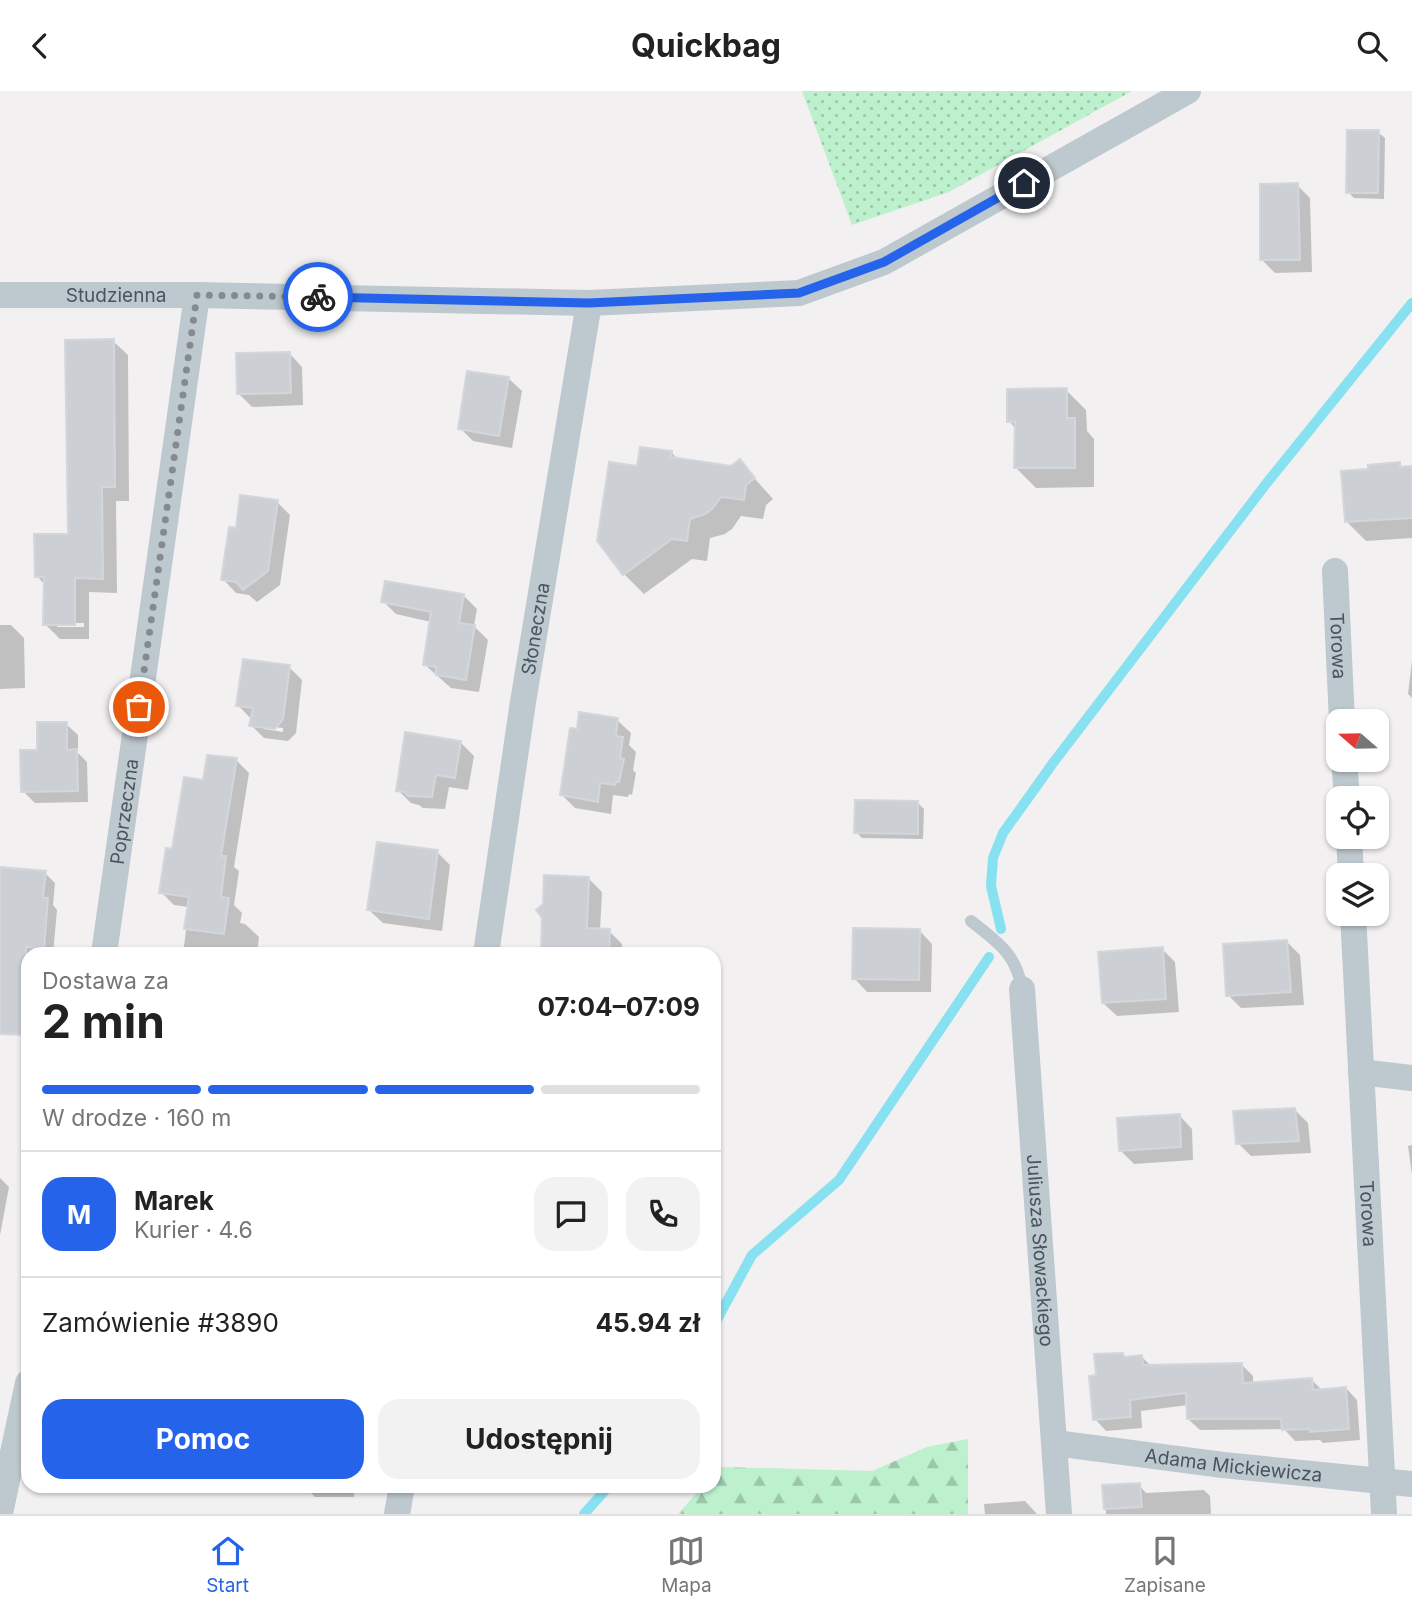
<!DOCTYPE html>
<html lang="pl">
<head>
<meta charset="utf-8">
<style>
	:root { --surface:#fff; --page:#f2f2f2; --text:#222; --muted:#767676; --line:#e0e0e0; --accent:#2563eb }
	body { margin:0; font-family:Inter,sans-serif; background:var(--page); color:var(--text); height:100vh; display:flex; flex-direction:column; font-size:26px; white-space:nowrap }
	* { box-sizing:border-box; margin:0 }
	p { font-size:23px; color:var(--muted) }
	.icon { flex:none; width:38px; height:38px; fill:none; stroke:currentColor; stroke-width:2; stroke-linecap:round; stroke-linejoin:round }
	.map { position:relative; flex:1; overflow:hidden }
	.sheet { position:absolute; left:21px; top:856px; width:700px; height:546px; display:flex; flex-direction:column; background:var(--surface); border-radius:21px; box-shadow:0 2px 5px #0004 }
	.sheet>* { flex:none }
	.needle { width:46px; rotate:290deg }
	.tools { position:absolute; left:1326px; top:618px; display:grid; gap:14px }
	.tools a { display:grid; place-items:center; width:63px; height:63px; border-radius:14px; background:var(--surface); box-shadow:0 2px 5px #0004; font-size:35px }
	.pin { position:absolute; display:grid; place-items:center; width:60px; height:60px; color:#fff; margin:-30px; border:4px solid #fff; border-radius:50%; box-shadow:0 2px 7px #0007 }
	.courier { position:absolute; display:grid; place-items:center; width:70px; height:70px; margin:-35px; border:5px solid #2563eb; border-radius:50%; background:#fff; color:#222; box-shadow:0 2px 9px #0007 }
	.headline em { font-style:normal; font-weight:700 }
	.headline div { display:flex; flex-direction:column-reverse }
	.headline { display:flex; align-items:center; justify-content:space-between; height:119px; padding:0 21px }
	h1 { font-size:46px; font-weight:700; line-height:52px }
	.bar { display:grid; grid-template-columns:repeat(4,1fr); gap:10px 7px; align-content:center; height:84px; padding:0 21px }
	.bar i { height:9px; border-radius:5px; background:var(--line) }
	.bar .current { background:var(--accent) }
	.bar p { grid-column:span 4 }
	.line { display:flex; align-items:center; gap:18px; padding:0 21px; border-top:2px solid var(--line) }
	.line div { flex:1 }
	.round { display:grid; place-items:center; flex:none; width:74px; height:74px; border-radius:21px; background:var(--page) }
	.cta { display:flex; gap:14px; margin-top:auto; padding:14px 21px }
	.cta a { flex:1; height:80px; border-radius:21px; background:var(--accent); color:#fff; font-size:28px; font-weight:700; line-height:80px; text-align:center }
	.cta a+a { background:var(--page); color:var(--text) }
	header { display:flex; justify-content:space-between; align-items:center; height:91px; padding:0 21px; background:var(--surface); font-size:32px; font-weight:700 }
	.tabs { display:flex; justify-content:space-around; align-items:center; height:98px; border-top:2px solid var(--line); background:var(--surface); font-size:19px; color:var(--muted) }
	.tabs a { display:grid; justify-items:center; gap:4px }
	.tabs .current { color:var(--accent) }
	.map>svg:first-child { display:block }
	.grass { fill:url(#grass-dots) }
	.forest { fill:url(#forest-firs) }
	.shadow { fill:#0003; fill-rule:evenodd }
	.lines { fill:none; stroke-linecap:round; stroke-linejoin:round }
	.stream { stroke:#88e1f0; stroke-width:10 }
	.building { fill:#ccd0d5; stroke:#d3d6dc; stroke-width:2 }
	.service { stroke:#bdc8cf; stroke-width:12 }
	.minor { stroke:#bdc8cf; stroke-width:26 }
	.done { stroke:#838b91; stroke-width:7; stroke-dasharray:0 12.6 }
	.route { stroke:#2563eb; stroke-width:9 }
	.labels { text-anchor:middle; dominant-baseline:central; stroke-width:7; stroke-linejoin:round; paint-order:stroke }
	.street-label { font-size:19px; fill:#47555e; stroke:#fff }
</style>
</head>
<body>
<header><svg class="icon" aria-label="back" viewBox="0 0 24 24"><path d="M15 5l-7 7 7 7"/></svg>Quickbag<svg class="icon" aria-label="search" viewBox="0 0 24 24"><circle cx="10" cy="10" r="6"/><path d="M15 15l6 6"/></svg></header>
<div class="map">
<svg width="1412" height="1423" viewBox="0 0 1412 1423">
	<defs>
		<pattern id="grass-dots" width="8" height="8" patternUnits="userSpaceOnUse" patternTransform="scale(1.75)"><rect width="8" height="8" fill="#bdf1ce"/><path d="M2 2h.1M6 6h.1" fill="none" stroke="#9bc6aa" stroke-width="1.8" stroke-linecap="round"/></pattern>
		<pattern id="forest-firs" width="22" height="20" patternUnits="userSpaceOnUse" patternTransform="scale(1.75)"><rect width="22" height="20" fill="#bdf1ce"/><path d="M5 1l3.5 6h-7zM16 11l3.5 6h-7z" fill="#9bc6aa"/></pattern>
	</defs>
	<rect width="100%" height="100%" fill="#f2f0f0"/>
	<polygon class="grass" points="802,0 1132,0 949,101 852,134"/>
	<polygon class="forest" points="968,1348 968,1423 678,1423 703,1395 714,1395 714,1383 720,1376 872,1380 927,1356"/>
	<g class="shadow">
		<polygon points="1378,41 1385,47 1384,108 1354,107 1348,101"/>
		<polygon points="1297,94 1310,107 1312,181 1275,182 1261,168"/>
		<path d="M113,250L128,264L129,410H116L117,502L89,501V548H60L45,533V494L37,485L70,444ZM57,532H84V536H57Z"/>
		<polygon points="289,262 302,276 303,314 252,316 238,302"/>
		<polygon points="508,287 522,300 512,357 473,350 460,337"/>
		<polygon points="1066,299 1086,319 1087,340 1094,348 1094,396 1036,397 1016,377 1016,338 1009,330"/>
		<polygon points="671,361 678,368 732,377 740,371 773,408 766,414 763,428 741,425 732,438 725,443 710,447 707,470 692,468 644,503 624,483 639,377"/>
		<polygon points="1399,373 1403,377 1412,377 1412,447 1366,450 1346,430 1370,380"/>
		<polygon points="277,411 290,424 280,494 257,511 249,504 236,502 223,488 238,439"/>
		<polygon points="463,504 477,518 474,535 488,549 479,601 451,597 424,573 431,531 396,523 383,510"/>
		<polygon points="0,534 11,534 24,547 25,597 0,598"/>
		<polygon points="1412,570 1412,607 1408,603"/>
		<path d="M289,576L302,589L296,642L288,650L264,647L251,634L252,629L238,614ZM264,635L283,637V641L264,638Z"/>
		<polygon points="617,629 631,642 629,654 636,661 633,679 636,682 632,704 629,703 628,706 613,704 611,723 575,717 562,704"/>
		<polygon points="66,633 78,644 78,662 87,671 88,711 35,712 23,700 39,660"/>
		<polygon points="461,652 474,665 468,699 449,696 445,718 423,717 419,714 411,712 398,699"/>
		<polygon points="236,669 249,682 234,776 239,780 234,814 242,822 240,832 245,833 259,846 257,863 183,863 189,816 174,814 161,801 173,760 204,691"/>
		<polygon points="918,712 924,718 923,748 862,747 856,741"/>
		<polygon points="437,761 450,774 442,840 383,832 369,819"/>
		<polygon points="45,782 55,792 53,814 57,819 53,863 28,863 28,918 0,915 0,803"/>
		<polygon points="589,788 602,801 600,839 609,840 622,853 622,863 546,863 543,860"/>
		<polygon points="919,839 932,853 931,901 867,901 854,887"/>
		<polygon points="1287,851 1300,864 1304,914 1241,917 1228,904"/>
		<polygon points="1162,858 1175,871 1179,921 1117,925 1103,912"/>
		<polygon points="1295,1019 1308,1032 1311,1062 1251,1065 1238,1052"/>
		<polygon points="1179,1024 1192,1038 1193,1069 1134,1073 1121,1060"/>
		<polygon points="1412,1054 1412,1084 1408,1055"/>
		<polygon points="0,1087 9,1096 0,1144"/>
		<polygon points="1123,1264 1126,1267 1142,1266 1151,1275 1242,1274 1253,1285 1253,1293 1311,1288 1322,1299 1346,1297 1357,1309 1360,1349 1323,1352 1320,1349 1295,1350 1284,1338 1200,1339 1188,1328 1188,1314 1141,1320 1142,1337 1106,1340 1095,1328 1097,1286"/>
		<polygon points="1139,1394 1146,1402 1204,1399 1210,1405 1211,1423 1106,1423 1104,1396"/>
		<polygon points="304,1395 354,1395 354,1406 315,1406"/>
		<polygon points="1025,1410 1037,1423 985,1423 984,1413"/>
	</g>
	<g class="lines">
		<g class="stream">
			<polyline points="1001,838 991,795 993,767 1003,742 1053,672 1266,393 1412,212"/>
			<polyline points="714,1234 752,1164 839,1089 989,866"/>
			<polyline points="584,1423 609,1395"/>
		</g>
	</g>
	<g class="building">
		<polygon points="1347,39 1379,39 1378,102 1346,102"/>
		<polygon points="1298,92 1300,169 1260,169 1260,93"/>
		<polygon points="114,248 115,396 102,396 103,488 75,487 75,534 43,534 44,486 35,486 34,443 68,443 65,249"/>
		<polygon points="290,261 291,302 237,303 236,262"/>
		<polygon points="467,280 509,286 499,345 458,338"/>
		<polygon points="1067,297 1067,327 1075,327 1075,377 1014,377 1015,331 1007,331 1007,298"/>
		<polygon points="640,356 672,360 671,366 731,375 740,368 755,387 746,394 744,409 721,406 712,418 705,423 690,428 687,450 672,448 623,484 597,450 609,371 637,375"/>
		<polygon points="1400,371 1400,376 1412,375 1412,427 1345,431 1341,380 1368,378 1368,374"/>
		<polygon points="240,404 278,409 268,480 243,499 236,491 221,489 229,436 236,437"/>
		<polygon points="385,490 464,503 459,532 475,534 466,589 436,584 436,576 423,574 431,521 381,511"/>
		<polygon points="243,568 290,574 283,628 275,638 249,635 253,617 236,615"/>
		<polygon points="579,621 618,627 616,645 623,646 620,667 624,668 619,691 616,691 615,694 600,692 598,711 560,704 570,637 577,638"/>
		<polygon points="37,631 67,631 67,659 77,658 78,700 21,701 20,659 37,659"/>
		<polygon points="405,641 461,650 455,687 436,684 432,706 408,705 405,701 396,700"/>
		<polygon points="207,664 237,667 221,765 226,765 221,806 229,807 224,843 184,838 189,806 159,802 166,757 172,758 184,686 203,689"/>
		<polygon points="855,709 918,710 918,743 854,742"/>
		<polygon points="377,751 438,759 429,828 367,819"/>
		<polygon points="0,776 46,780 43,807 48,807 44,858 26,856 26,944 0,943"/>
		<polygon points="544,784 589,786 587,837 610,838 609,863 541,861 542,827 536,819 543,813"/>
		<polygon points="853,837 920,838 919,889 852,888"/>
		<polygon points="1287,849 1291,901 1226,905 1223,853"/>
		<polygon points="1163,856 1166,908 1102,912 1098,861"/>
		<polygon points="1295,1017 1299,1050 1236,1053 1233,1020"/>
		<polygon points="1180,1023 1181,1056 1119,1060 1117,1027"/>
		<polygon points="1123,1262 1124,1266 1142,1264 1143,1274 1242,1272 1243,1292 1312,1287 1313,1299 1346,1296 1349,1338 1310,1341 1310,1338 1282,1339 1281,1328 1187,1328 1186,1302 1130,1309 1131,1326 1093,1329 1089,1285 1096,1284 1094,1263"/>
		<polygon points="1140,1392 1142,1416 1104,1418 1102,1394"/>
	</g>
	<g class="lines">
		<path class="service" d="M971,830C997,851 1016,862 1022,898"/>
		<g class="minor">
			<path id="s1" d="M0,204H197L589,212L799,202L884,171L1188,0"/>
			<path id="s2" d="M1335,480L1342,630"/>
			<polyline points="1344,668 1347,707"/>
			<polyline points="1349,746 1351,784"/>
			<path id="s3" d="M1353,822L1384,1423"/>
			<path id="s4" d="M104,863L197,204"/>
			<path id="s5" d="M486,863L523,611L589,212"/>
			<path id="s6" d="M1022,898L1059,1423"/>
			<polyline points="1361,981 1412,987"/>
			<path id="s7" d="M1055,1352L1223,1374L1412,1393"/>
			<polyline points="0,1422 28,1292"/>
			<polyline points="397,1423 402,1395"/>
		</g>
	</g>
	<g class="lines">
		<polyline class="done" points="139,616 197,204 318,206"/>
		<polyline class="route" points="318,206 589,212 799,202 884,171 1024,92"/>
	</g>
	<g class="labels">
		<g class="street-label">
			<text stroke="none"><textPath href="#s1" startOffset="116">Studzienna</textPath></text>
			<text stroke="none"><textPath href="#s5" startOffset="329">Słoneczna</textPath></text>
			<text stroke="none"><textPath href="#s2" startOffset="75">Torowa</textPath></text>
			<text stroke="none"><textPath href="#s4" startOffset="144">Poprzeczna</textPath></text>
			<text stroke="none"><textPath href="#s3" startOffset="301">Torowa</textPath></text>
			<text stroke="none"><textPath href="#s6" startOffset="262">Juliusza Słowackiego</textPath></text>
			<text stroke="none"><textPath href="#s7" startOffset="180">Adama Mickiewicza</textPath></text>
		</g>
	</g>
</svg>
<div class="tools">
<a><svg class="needle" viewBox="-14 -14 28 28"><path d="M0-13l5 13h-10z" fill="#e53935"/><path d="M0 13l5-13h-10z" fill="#767676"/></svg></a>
<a><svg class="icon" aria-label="locate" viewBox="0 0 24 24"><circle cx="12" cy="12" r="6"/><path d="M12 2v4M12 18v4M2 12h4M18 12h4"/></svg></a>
<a><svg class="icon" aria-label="layers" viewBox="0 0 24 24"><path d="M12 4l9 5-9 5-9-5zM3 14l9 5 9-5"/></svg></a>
</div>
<div class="pin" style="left:139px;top:616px;background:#ea580c"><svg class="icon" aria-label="bag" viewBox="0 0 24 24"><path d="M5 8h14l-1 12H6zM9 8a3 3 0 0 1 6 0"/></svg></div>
<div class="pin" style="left:1024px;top:92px;background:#1f2937"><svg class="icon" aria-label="home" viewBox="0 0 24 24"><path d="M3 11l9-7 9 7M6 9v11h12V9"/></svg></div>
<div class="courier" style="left:318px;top:206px"><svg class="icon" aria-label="bike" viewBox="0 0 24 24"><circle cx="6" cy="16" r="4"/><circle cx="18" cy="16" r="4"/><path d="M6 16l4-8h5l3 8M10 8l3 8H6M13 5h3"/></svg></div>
<section class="sheet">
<div class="headline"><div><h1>2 min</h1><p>Dostawa za</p></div><em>07:04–07:09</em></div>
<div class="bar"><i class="current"></i><i class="current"></i><i class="current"></i><i></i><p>W drodze · 160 m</p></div>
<div class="line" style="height:126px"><b class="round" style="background:var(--accent);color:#fff">M</b><div><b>Marek</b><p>Kurier · 4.6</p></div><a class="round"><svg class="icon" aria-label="chat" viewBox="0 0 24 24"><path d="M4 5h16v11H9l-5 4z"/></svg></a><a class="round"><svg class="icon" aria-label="phone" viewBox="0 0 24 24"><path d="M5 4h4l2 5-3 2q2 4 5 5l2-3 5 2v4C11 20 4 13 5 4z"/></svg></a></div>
<div class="line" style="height:91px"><div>Zamówienie #3890</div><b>45.94 zł</b></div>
<div class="cta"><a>Pomoc</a><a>Udostępnij</a></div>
</section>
</div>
<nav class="tabs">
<a class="current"><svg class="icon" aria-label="home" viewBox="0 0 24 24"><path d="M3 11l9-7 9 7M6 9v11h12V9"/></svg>Start</a>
<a><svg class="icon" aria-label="map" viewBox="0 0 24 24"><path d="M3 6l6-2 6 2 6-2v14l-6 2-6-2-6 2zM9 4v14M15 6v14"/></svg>Mapa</a>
<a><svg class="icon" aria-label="saved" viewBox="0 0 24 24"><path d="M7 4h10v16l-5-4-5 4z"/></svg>Zapisane</a>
</nav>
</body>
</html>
